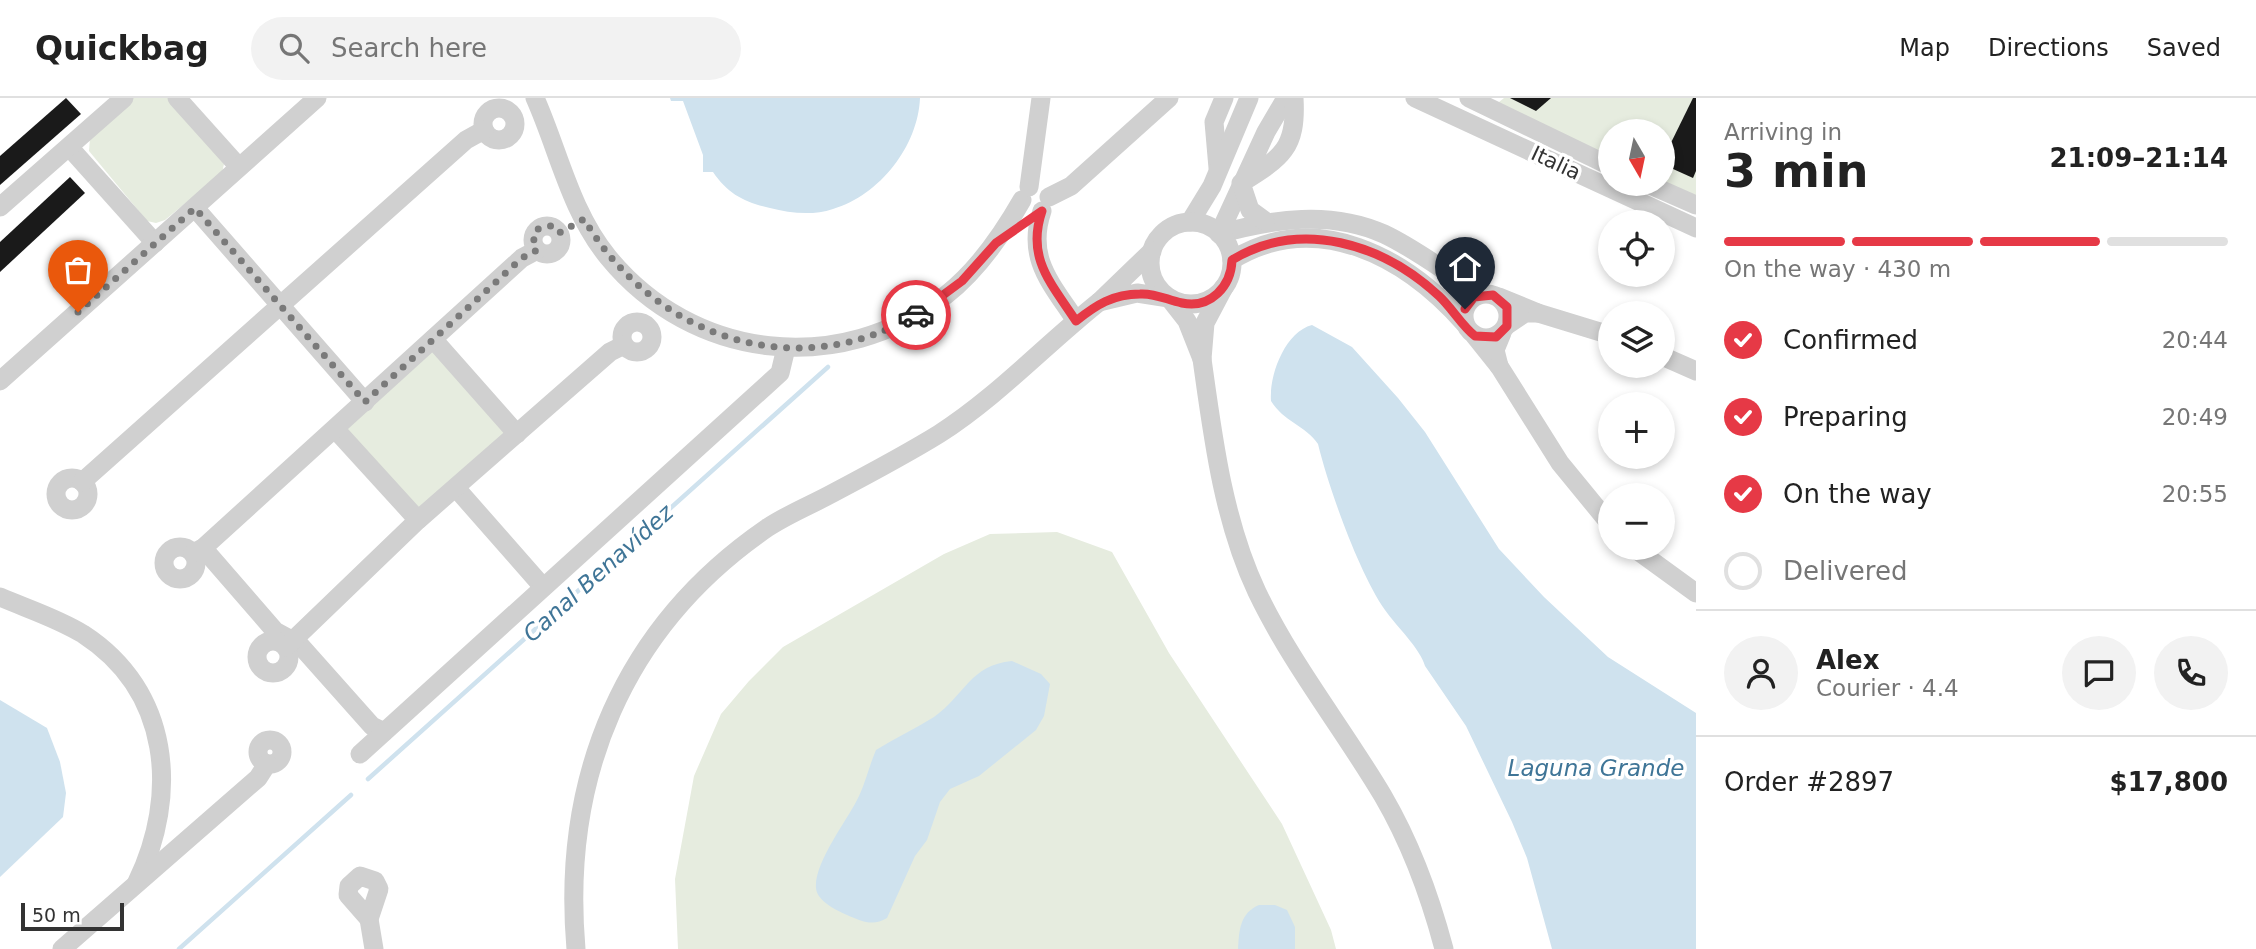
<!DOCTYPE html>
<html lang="en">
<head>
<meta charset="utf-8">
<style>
	:root { --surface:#fff; --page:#f2f2f2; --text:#222; --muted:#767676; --line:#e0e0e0; --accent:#e63946 }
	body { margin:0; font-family:"DejaVu Sans",sans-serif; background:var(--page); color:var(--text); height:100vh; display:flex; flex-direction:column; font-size:26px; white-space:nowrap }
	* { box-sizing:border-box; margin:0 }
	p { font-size:23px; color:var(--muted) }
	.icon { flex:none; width:38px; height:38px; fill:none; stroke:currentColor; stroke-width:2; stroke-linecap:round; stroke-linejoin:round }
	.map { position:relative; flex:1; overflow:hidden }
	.side { display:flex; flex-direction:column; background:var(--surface); width:560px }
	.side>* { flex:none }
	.needle { width:46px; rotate:171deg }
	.fabs { position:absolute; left:1598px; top:21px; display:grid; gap:14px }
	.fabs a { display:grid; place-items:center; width:77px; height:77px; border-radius:50%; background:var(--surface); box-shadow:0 4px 10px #0003; font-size:35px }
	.scale { position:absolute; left:21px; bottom:18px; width:103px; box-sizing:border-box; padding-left:7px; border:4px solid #333; border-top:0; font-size:19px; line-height:24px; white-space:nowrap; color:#333; -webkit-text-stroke:5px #fff; paint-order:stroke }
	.pin { position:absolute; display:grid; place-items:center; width:60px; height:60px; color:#fff; margin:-72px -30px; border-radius:50% 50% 50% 0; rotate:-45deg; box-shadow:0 0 7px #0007 }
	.pin .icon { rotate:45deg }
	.courier { position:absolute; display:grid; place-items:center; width:70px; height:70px; margin:-35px; border:5px solid #e63946; border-radius:50%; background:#fff; color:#222; box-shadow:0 2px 9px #0007 }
	.overview em { font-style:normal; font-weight:600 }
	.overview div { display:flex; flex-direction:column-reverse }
	.overview { display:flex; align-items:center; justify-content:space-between; height:119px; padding:0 28px }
	h1 { font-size:46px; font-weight:600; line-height:52px }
	.bar { display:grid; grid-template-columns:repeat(4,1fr); gap:10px 7px; align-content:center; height:84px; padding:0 28px }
	.bar i { height:9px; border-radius:5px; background:var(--line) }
	.bar .on { background:var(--accent) }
	.bar p { grid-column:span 4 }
	.line { display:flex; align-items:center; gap:18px; padding:0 28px; border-top:2px solid var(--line) }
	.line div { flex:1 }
	.round { display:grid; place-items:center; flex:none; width:74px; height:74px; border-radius:37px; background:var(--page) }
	ol { padding:0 28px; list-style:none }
	li { display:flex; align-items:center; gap:21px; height:77px }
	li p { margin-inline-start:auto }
	li .icon { padding:7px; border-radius:50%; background:var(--accent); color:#fff; stroke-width:4 }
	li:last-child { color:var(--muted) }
	li i { width:38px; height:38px; border:4px solid var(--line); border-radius:50% }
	header { display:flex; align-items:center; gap:42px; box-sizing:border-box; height:98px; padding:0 35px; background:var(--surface); border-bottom:2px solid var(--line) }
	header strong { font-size:33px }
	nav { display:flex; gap:38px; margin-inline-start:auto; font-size:24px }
	.search { width:490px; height:63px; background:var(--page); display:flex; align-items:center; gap:18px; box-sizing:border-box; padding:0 24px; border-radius:38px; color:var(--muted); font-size:26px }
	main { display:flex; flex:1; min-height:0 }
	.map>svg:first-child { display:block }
	.green { fill:#e6ecdf }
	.water { fill:#cfe2ee }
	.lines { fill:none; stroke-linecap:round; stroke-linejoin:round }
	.stream { stroke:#cfe2ee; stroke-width:4.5 }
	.building { fill:#1a1a1a }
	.minor { stroke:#d0d0d0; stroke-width:19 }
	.done { stroke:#7a7a7a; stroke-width:7; stroke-dasharray:0 12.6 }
	.route { stroke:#e63946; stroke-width:9 }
	.labels { text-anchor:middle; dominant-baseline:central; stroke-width:7; stroke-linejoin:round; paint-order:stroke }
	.street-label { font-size:21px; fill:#333; stroke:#fff }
	.water-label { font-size:23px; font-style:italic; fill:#3f7597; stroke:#fff }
</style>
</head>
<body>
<header>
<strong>Quickbag</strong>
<div class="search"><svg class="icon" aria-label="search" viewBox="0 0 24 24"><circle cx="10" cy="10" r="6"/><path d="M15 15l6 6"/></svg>Search here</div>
<nav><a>Map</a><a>Directions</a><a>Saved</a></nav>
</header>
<main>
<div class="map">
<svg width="1696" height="851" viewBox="0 0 1696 851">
	<rect width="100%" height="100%" fill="#fff"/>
	<g class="green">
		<polygon points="133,0 172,0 224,66 222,75 165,122 156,125 147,123 89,53 90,40"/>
		<polygon points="1504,0 1696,0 1696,104 1662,86 1662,33 1610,33 1610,63 1494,8"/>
		<polygon points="433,241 517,336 418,422 336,332"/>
		<polygon points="1057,434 1112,454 1169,555 1282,726 1331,832 1336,851 678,851 675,781 694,678 721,616 749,583 783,549 944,456 990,436"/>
	</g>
	<g class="water">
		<path d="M670,0H920C918,48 880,97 833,111C812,118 790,115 770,110C744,104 728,96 713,74H703V57L683,3H671Z"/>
		<path d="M1312,227L1352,249L1398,300L1425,334L1499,451L1544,499L1608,559L1696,615V851H1552L1527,760L1512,724L1466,628L1425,568C1420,550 1396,528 1385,512C1359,475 1329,391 1318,346C1306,328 1283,323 1271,303C1269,277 1285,234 1312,227Z"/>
		<path d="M1012,563L1041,576L1050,586L1044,618L1036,632L979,678L950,691L940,704L927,742L915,758L887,820C873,829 861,823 847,817C836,812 817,803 816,790C814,765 846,724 857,702C865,687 869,668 876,652C895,640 915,631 934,619C965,597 970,567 1012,563Z"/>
		<polygon points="0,602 47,630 60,664 66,695 63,719 0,779"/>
		<path d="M1259,807H1275L1287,812L1295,829V851H1238C1239,832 1240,815 1259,807Z"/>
	</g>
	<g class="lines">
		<g class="stream">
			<polyline points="368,681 828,269"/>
			<polyline points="179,851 351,697"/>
		</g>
	</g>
	<g class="building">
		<polygon points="66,0 81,16 0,87 0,58"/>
		<polygon points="1510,0 1551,0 1536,13"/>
		<polygon points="1693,0 1696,0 1696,73 1693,80 1662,66 1662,63"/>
		<polygon points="70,79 85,95 0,174 0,144"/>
	</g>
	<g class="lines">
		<g class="minor">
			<polyline points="177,0 239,69"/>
			<path d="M535,0C559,54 570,112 608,159C693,263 840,279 946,197C978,172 1002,137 1022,102"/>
			<path d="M1286,0L1266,34L1219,136C1274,121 1330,112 1384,136C1418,152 1449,177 1481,196"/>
			<polyline points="1415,0 1696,130"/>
			<polyline points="1469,0 1610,68"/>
			<circle cx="499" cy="26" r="16"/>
			<polyline points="70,50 155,145"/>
			<polyline points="1218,70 1214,24 1224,0"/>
			<polyline points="1648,86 1696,107"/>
			<polyline points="1029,89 1041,0"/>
			<polyline points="1049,99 1071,88 1169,0"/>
			<polyline points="0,109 124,0"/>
			<polyline points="195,110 365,304"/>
			<path d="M1042,113C1026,160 1051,185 1076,223"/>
			<path d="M1265,123L1250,112L1241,85C1281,60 1297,51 1294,0"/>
			<polyline points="1190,124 1212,88 1249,0"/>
			<circle cx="1191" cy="165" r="41"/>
			<circle cx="547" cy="142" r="14"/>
			<polyline points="1152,153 1099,204 1137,195 1169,200 1187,223 1202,261 1205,225 1224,189"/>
			<path d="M1232,162C1317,110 1406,159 1465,226"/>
			<circle cx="1486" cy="218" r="22"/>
			<polyline points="1499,199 1538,215 1525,215 1507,227"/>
			<polyline points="1538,215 1610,237"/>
			<circle cx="637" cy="239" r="15"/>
			<polyline points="1475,238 1499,268 1495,252 1502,235"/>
			<polyline points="433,241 517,336"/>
			<polyline points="1662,258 1696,273"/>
			<path d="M1202,261C1213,340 1223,422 1257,494C1292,567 1342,629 1383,698C1411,746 1430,798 1444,851"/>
			<polyline points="1499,268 1560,365 1610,426"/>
			<polyline points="0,283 317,0"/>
			<polyline points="336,332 418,422"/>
			<circle cx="72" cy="396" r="16"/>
			<polyline points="82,384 466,42 484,32"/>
			<polyline points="456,390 543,489"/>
			<circle cx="180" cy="465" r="16"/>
			<polyline points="203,450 275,533 299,546 372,628 384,634"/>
			<polyline points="1634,450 1696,495"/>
			<polyline points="193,455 203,450 522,160 537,152"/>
			<path d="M0,499C28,511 57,520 83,536C171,593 179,697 137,784"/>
			<circle cx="273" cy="559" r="16"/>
			<polyline points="286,549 418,422 610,254 624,247"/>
			<circle cx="270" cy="654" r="12"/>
			<polyline points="360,656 780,275 786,250"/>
			<polygon points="360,778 375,783 379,791 369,821 348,797 349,788"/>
			<polyline points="369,821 374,851"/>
			<polyline points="62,851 258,680 267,666"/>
			<path d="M576,851C561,679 623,529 767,430C788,416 811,407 833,395C869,376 905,357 939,336C997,299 1045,247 1099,204"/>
		</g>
	</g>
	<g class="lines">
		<path class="done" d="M78,214L195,110L365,304L522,160L537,152L533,139L538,131L551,128L559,135L584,121C654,239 794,288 916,217"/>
		<path class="route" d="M916,217L962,183L996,145L1042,113C1026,160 1051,185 1076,223C1096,207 1113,196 1140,196C1156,195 1167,202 1182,205C1211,211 1231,188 1232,162C1301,120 1383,146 1439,198C1452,210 1462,228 1475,238L1496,239L1507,228V209L1493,197L1474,199L1465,211"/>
	</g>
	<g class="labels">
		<g class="street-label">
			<text transform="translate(1556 65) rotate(25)">Italia</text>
		</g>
		<g class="water-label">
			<text transform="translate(598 475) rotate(-42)">Canal Benavídez</text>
			<text x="1596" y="670">Laguna Grande</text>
		</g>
	</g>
</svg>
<div class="fabs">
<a><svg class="needle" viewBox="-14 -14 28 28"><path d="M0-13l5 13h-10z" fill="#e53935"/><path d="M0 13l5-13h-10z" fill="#767676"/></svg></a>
<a><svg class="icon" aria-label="locate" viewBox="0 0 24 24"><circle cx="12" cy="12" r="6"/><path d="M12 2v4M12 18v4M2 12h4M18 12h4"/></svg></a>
<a><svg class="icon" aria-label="layers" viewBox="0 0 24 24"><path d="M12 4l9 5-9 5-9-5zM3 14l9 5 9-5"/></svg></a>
<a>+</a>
<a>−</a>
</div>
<div class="scale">50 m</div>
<div class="pin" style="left:78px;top:214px;background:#ea580c"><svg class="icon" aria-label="bag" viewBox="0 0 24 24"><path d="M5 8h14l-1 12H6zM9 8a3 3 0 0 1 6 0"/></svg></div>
<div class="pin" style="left:1465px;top:211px;background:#1f2937"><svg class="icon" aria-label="home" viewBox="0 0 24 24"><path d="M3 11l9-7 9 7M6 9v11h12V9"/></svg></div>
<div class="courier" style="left:916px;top:217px"><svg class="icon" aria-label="car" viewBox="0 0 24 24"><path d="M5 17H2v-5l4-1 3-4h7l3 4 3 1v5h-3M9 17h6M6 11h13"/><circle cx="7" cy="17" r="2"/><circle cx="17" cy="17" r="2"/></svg></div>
</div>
<section class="side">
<div class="overview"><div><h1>3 min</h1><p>Arriving in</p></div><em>21:09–21:14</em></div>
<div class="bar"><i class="on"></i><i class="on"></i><i class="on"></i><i></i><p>On the way · 430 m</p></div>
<ol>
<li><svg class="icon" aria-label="check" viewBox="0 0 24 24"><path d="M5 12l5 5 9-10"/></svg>Confirmed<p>20:44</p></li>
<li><svg class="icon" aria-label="check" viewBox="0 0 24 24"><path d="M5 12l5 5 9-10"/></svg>Preparing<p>20:49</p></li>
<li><svg class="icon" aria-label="check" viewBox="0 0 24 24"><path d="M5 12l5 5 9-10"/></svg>On the way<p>20:55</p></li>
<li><i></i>Delivered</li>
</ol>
<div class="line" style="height:126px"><a class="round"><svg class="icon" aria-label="person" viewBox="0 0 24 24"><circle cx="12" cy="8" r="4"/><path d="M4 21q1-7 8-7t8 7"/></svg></a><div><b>Alex</b><p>Courier · 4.4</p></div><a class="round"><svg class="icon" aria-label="chat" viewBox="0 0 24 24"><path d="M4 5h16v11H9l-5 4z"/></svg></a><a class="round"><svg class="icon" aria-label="phone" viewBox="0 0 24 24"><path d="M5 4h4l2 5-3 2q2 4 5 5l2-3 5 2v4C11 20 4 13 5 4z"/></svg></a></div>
<div class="line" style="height:91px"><div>Order #2897</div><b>$17,800</b></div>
</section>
</main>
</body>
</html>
